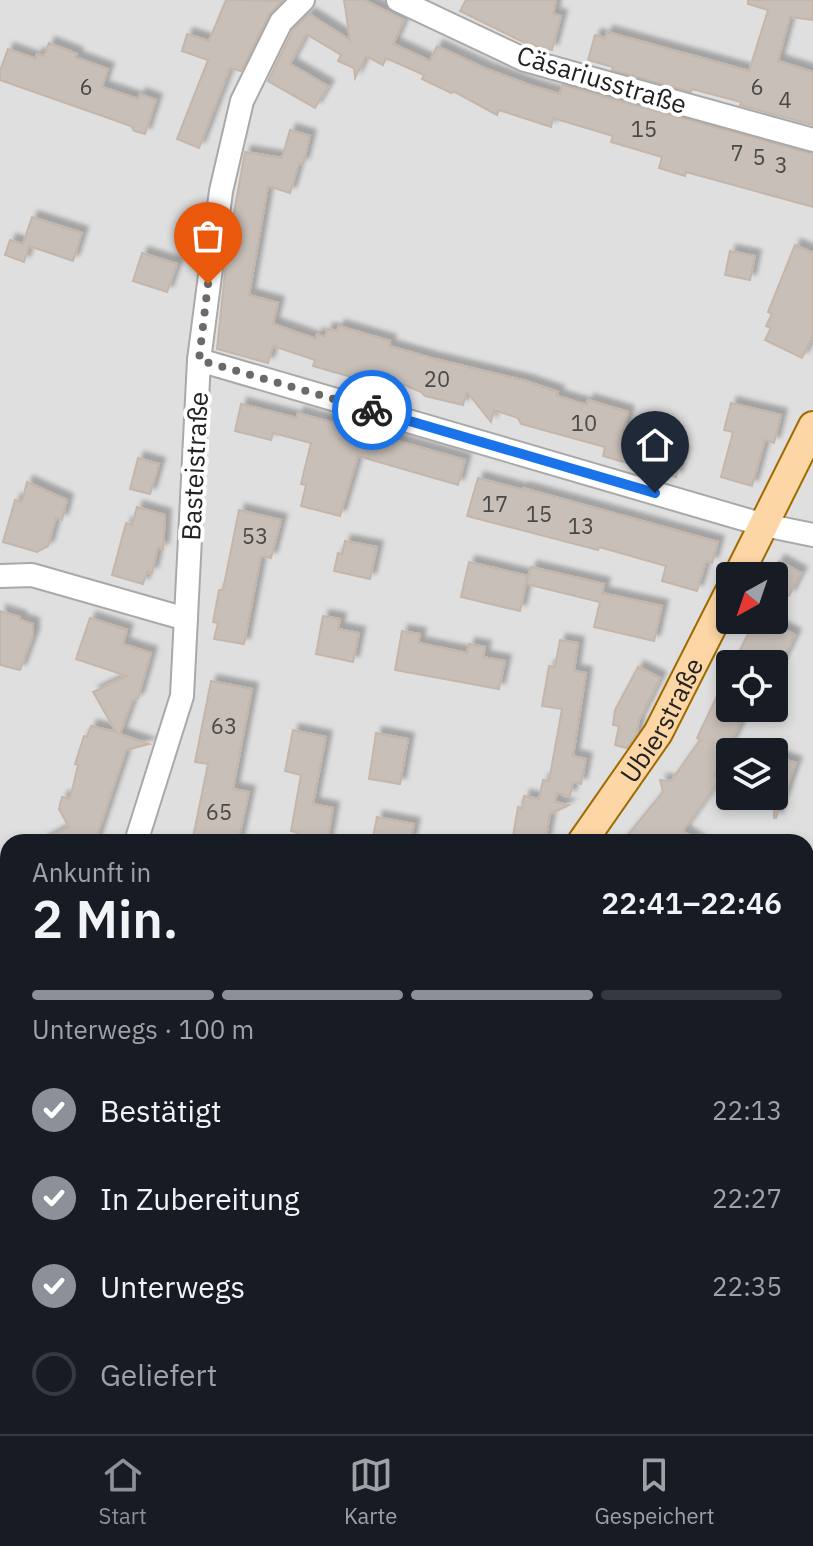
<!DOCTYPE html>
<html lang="de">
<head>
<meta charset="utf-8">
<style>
	:root { --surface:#171b24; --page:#242831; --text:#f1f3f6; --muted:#9ea1a6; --line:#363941; --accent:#8c9099 }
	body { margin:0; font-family:"IBM Plex Sans",sans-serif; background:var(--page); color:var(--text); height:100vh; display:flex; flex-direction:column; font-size:30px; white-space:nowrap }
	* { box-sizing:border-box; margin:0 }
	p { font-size:26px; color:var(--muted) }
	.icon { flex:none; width:44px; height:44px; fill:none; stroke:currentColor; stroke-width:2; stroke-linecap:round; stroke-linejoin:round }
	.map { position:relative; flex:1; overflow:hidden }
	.panel { position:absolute; left:0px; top:834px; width:814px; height:600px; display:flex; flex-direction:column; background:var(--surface); border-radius:24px 24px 0 0; box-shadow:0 4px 12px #0003 }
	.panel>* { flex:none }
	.needle { width:52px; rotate:220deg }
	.controls { position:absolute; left:716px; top:562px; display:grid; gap:16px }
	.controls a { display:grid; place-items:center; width:72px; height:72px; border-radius:8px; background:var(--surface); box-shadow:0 4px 12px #0003; font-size:40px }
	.pin { position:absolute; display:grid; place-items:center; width:68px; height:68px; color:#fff; margin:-82px -34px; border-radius:50% 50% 50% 0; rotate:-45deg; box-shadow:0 0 8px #0007 }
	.pin .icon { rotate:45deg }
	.courier { position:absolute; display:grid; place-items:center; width:80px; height:80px; margin:-40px; border:6px solid #1a73e8; border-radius:50%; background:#fff; color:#222; box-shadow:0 2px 10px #0007 }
	.headline em { font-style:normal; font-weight:600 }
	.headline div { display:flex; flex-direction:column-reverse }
	.headline { display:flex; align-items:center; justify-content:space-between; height:136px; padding:0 32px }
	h1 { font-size:52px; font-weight:600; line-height:60px }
	.bar { display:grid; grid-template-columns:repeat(4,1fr); gap:12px 8px; align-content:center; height:96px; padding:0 32px }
	.bar i { height:10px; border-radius:6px; background:var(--line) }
	.bar .selected { background:var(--accent) }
	.bar p { grid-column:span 4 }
	ol { padding:0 32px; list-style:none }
	li { display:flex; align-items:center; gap:24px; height:88px }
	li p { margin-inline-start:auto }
	li .icon { padding:8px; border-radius:50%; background:var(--accent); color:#fff; stroke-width:4 }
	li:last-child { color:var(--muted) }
	li i { width:44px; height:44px; border:4px solid var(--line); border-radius:50% }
	.tabs { display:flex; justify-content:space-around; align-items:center; height:112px; border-top:2px solid var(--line); background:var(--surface); font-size:22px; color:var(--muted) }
	.tabs a { display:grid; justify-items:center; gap:4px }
	.tabs .selected { color:var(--accent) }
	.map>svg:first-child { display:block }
	.residential { fill:#e0dfdf; fill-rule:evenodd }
	.commercial { fill:#f2dad9 }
	.education { fill:#ffffe5 }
	.building { fill:#c7bfb8; stroke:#c4b6ab; stroke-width:2; filter:url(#shadow) }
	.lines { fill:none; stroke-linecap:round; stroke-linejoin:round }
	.minor-casing { stroke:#a9a9a9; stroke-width:26 }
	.major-casing { stroke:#a06b00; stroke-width:32 }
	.minor { stroke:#fff; stroke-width:22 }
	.major { stroke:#fcd6a4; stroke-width:28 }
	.done { stroke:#6b6a68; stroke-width:8; stroke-dasharray:0 14.4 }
	.route { stroke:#1a73e8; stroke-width:10 }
	.labels { text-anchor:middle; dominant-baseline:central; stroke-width:8; stroke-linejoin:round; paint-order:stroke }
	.number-label { font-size:22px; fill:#4b4948 }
	.street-label { font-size:26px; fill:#222; stroke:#fff }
</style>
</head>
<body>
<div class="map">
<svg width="813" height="1434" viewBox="0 0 813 1434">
	<defs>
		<filter id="shadow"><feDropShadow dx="6" dy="-6" stdDeviation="2" flood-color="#0004"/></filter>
	</defs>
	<rect width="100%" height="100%" fill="#f2efe9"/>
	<g class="residential">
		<path d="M0,0H813V959L806,979V842H8V1426H229L227,1434H0ZM730,576H774V620H730ZM730,664H774V708H730ZM730,752H774V796H730Z"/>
		<polygon points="806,1235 813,1236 813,1434 256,1434 258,1426 806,1426"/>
	</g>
	<polygon class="commercial" points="813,1063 813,1206 806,1205 806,1083"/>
	<polygon class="education" points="270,1426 700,1426 698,1434 268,1434"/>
	<g class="building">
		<polygon points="226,0 282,1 268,16 241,71 230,68 199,148 177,139 208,60 182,51 187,34 209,41"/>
		<polygon points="344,0 364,0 404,20 393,44 430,61 437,46 484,68 532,86 560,94 562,85 813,154 813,207 686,172 685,176 659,168 662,157 611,142 613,136 553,118 551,127 499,110 497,115 455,92 451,93 422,79 424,75 386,58 383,65 366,56 355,78 354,68 338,61 341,55 306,34 290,64 328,86 315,108 268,81 293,30 309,14 350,40"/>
		<polygon points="466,0 556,0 553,14 561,16 552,50 525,43 460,11"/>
		<polygon points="748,0 813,0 813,20 790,17 778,61 813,72 813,125 740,105 741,102 692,89 691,92 612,70 613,67 588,60 595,35 605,38 607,32 749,71 768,10 748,4"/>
		<polygon points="49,43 77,54 75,57 108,69 102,87 138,99 140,94 156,100 145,134 134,131 131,126 0,80 0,71 8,49 36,59 37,54 44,56"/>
		<polygon points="290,130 310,136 303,164 299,163 290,193 268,186 249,295 278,303 273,324 316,339 317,334 325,337 327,329 337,331 339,326 390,341 389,346 431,358 526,381 558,392 557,396 587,405 588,400 628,412 623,435 683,453 676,477 603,456 605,447 521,424 518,418 494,410 491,422 467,392 463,405 425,396 421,392 395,381 393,389 313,366 315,360 273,346 268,363 217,349 227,252 245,152 282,158"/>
		<polygon points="32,217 82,233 73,261 29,246 24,262 5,255 10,240 23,244"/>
		<polygon points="795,245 813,253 813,336 802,358 765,340 771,328 766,326 772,314 768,312"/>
		<polygon points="730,251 755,256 750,280 725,275"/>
		<polygon points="142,253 177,264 167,292 133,281"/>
		<polygon points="731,403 781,415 774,443 765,440 752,486 721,477 733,432 724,430"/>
		<polygon points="241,404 297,418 298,413 465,460 458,485 358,456 340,516 301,506 306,485 301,484 311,443 273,433 271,440 235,431"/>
		<polygon points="138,458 159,464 150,494 130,489"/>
		<polygon points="478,478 523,490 523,488 718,542 712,563 706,561 697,591 662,581 666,566 599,547 598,550 467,516"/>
		<polygon points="27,482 67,500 62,520 56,518 48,546 37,552 3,542 15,500 22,502"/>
		<polygon points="137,507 165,515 163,549 158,547 152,573 147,572 143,584 112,575 126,523 132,525"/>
		<polygon points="239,510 281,520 271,558 261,556 244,644 214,639 218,623 213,622 219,590 223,590"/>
		<polygon points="345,541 377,547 370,579 334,571 338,553 342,554"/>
		<polygon points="779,561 801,573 789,596 774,588 774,570"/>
		<polygon points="469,562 528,576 520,611 461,597"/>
		<polygon points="531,567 604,584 602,593 662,606 654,641 594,627 600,602 526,584"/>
		<polygon points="0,611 20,617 20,620 33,624 33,635 20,670 0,665"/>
		<polygon points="323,616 340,619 338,629 359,633 353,662 316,654"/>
		<polygon points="90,618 127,630 123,644 151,653 138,698 132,701 120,734 149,744 126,750 95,842 41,842 69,827 59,809 62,797 70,799 78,765 75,764 84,736 87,737 91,726 116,732 93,692 127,676 76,659"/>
		<polygon points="759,620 774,628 774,624 795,635 774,678 774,655 770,664 733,664 750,630 753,631"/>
		<polygon points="402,631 420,634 418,643 467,653 469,644 485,647 483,657 505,661 499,689 395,670"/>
		<polygon points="560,640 578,643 574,671 586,673 573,756 586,759 581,784 573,782 570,796 557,793 555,802 569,805 550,814 545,842 512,842 518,807 522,808 524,796 539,799 543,780 549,781 562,709 542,706 549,666 555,667"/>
		<polygon points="638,667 660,678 639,720 636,735 627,748 615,745 619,726 613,725 615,710"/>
		<polygon points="730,669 730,719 740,724 714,776 720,780 683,831 700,842 622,842 663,792 660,780 671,781 700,740 697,738"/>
		<polygon points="211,681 252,689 233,789 249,792 238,842 192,842 208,764 195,762"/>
		<polygon points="293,730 326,737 313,804 333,808 327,842 296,842 298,833 291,831 301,775 285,771"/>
		<polygon points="376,733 408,739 400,784 369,779"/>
		<polygon points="777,757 796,763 776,818 774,818 774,767"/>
		<polygon points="377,817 414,824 410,842 372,842"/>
	</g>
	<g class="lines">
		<g class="minor-casing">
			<g id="minor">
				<polyline points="398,0 525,60 813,140"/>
				<polyline points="199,360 764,525 813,535"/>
				<polyline points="0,576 32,575 186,619"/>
				<polyline points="136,842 182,696 199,360 221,191 242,101 281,22 303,0"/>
				<polyline points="806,1038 813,1017"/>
				<polyline points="806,1226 813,1227"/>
				<polyline points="0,1271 8,1243"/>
				<polyline points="559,1434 560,1426"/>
			</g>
		</g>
		<g class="major-casing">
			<g id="major">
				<polyline points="738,576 813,426"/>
				<path id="s1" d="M582,842L658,733L730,591"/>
				<polyline points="250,1434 252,1426"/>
			</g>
		</g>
		<use href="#minor" class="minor"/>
		<use href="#major" class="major"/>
	</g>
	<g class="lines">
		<polyline class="done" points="208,284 199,360 372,410"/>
		<polyline class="route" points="372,410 655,493"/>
	</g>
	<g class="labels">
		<g class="number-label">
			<text x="86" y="86">6</text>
			<text x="757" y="86">6</text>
			<text x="785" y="99">4</text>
			<text x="644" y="128">15</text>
			<text x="737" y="152">7</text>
			<text x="759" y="156">5</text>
			<text x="781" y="164">3</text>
			<text x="437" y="378">20</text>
			<text x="584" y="422">10</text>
			<text x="495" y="503">17</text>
			<text x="539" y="513">15</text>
			<text x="581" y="525">13</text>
			<text x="255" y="535">53</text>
			<text x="224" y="725">63</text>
			<text x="219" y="811">65</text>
		</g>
		<g class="street-label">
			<text transform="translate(602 79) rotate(17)">Cäsariusstraße</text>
			<text transform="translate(194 466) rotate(-87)">Basteistraße</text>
			<text stroke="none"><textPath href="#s1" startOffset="146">Ubierstraße</textPath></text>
		</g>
	</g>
</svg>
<div class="controls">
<a><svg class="needle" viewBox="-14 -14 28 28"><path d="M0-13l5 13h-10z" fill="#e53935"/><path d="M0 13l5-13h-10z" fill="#9ea1a6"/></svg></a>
<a><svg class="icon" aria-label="locate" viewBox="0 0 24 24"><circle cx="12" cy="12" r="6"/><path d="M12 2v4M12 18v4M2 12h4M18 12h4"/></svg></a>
<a><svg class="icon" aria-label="layers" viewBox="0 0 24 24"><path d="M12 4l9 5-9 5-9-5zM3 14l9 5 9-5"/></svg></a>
</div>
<div class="pin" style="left:208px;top:284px;background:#ea580c"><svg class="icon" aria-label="bag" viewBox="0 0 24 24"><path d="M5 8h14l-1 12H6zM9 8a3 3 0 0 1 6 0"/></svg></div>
<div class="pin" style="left:655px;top:493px;background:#1f2937"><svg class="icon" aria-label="home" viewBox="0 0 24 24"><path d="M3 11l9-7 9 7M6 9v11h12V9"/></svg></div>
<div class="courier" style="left:372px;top:410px"><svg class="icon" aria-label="bike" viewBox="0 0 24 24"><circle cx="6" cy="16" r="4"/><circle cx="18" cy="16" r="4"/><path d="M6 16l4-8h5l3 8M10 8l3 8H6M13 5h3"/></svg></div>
<section class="panel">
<div class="headline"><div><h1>2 Min.</h1><p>Ankunft in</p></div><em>22:41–22:46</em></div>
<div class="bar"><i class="selected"></i><i class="selected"></i><i class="selected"></i><i></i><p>Unterwegs · 100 m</p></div>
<ol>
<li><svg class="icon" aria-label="check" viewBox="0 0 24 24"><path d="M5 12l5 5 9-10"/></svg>Bestätigt<p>22:13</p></li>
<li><svg class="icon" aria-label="check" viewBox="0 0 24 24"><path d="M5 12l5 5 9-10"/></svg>In Zubereitung<p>22:27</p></li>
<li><svg class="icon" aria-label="check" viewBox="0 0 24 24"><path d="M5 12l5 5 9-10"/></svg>Unterwegs<p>22:35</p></li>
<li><i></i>Geliefert</li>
</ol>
</section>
</div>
<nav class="tabs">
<a class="selected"><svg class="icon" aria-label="home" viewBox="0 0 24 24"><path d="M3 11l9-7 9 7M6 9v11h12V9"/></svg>Start</a>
<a><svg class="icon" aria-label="map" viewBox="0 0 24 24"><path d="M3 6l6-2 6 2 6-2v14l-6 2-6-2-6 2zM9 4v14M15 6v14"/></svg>Karte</a>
<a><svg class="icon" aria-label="saved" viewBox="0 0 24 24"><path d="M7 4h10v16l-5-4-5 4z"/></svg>Gespeichert</a>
</nav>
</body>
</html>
